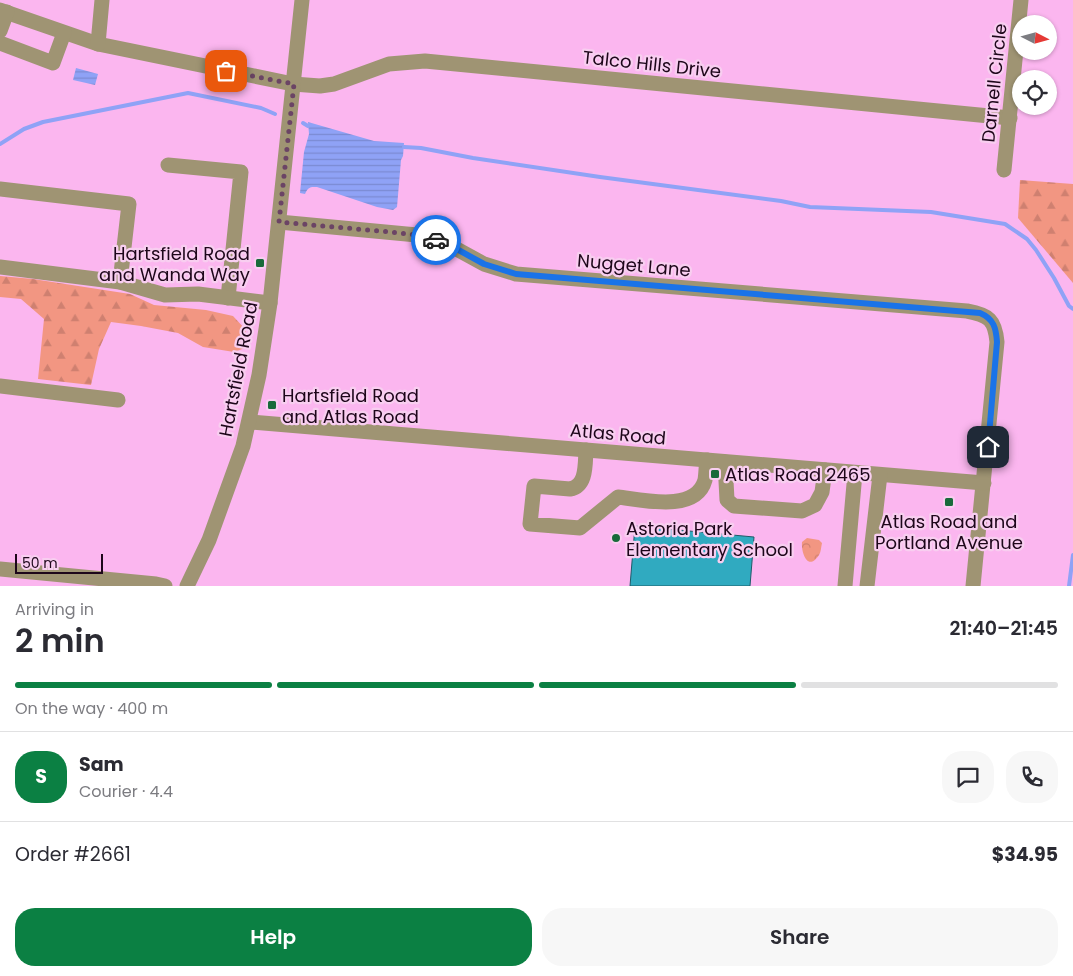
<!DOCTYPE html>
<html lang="en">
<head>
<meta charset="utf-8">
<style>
	:root { --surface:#fff; --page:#f7f7f7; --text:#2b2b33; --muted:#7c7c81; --line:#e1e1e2; --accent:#0b8043 }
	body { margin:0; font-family:Poppins,sans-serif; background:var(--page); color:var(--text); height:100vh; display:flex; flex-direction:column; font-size:19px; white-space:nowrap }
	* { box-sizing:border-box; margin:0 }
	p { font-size:16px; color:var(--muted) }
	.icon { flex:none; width:28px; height:28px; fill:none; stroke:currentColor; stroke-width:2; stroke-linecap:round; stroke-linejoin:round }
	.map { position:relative; height:586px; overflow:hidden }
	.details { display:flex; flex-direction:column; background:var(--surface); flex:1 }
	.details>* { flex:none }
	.needle { width:32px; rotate:96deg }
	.buttons { position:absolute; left:1012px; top:15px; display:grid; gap:10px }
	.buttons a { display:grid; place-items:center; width:45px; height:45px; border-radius:50%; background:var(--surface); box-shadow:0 1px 4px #0004; font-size:25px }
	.scale { position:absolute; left:15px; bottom:12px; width:88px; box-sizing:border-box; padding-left:5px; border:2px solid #1d061a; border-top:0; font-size:14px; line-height:18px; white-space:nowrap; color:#1d061a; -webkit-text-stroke:4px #f8cef0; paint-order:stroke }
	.pin { position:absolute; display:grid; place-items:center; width:42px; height:42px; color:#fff; margin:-21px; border-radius:10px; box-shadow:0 2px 8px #0006 }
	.courier { position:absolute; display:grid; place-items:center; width:50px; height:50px; margin:-25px; border:4px solid #1a73e8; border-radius:50%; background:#fff; color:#222; box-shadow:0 1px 6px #0007 }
	.headline em { font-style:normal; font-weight:600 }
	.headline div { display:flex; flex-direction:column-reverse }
	.headline { display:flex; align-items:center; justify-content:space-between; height:85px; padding:0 15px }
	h1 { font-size:32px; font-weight:600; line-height:38px }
	.bar { display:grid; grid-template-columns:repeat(4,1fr); gap:8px 5px; align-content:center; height:60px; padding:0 15px }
	.bar i { height:6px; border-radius:4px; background:var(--line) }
	.bar .current { background:var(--accent) }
	.bar p { grid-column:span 4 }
	.line { display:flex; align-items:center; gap:12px; padding:0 15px; border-top:1px solid var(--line) }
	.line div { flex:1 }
	.round { display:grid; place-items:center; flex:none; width:52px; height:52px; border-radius:20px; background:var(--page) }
	.button { display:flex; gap:10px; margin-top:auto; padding:10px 15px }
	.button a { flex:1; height:58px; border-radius:20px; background:var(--accent); color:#fff; font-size:20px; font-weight:600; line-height:58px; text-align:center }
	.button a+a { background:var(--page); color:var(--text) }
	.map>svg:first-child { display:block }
	.forest { fill:url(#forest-firs) }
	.park { fill:url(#park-crowns) }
	.water { fill:url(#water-rules) }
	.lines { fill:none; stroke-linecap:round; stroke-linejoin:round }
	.stream { stroke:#8fa2f6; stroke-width:4 }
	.building { fill:#30aac0; stroke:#1e5c68 }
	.minor { stroke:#9f9473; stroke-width:15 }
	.done { stroke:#6b4465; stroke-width:5; stroke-dasharray:0 9 }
	.route { stroke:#1a73e8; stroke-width:6 }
	.poi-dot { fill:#186a3a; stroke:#f8cef0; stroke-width:2 }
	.labels { text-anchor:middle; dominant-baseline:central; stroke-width:4.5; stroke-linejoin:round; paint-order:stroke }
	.street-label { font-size:18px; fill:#1d061a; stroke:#f8cef0 }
	.poi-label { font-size:18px; fill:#1d061a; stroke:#f8cef0; text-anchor:start }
</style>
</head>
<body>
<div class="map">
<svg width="1073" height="586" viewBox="0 0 1073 586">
	<defs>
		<pattern id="forest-firs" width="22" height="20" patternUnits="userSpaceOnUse" patternTransform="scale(1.25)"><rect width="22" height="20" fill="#f29682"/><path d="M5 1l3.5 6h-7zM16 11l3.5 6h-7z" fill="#cf8070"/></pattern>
		<pattern id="park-crowns" width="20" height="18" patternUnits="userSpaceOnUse" patternTransform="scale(1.25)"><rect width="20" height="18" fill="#f29682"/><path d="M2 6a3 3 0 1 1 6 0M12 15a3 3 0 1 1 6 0" fill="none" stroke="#cf8070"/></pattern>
		<pattern id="water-rules" width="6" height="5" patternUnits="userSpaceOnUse" patternTransform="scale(1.25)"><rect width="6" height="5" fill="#8fa2f6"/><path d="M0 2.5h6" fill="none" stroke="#7b8ad2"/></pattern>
	</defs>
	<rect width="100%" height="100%" fill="#fbb6ef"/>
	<g class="forest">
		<polygon points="1020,180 1073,184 1073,283 1018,218"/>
		<polygon points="0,276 33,279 130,294 154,305 206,310 233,316 246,330 245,348 234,352 203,347 178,333 141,326 111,322 99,349 91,385 38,379 44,319 21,299 0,297"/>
	</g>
	<path class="park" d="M807,538L819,540L822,543C821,547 821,552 819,555C808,572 801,553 802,542Z"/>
	<g class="water">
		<polygon points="76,68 98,74 95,85 73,80"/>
		<path d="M308,122L374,141L404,143L403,156L401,160L397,207L393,210L377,207L317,187C310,187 308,187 305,194L300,193L304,152L309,134Z"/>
	</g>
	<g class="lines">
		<g class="stream">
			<polyline points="303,123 308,126"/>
			<polyline points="0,144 24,129 43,122 188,93 261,108 275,114"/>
			<polyline points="404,147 421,148 473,158 600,177 781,201 810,207 931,212 1005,224 1027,239 1036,250 1054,278 1069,306 1073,309"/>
			<polyline points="1069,586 1073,555"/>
		</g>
	</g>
	<polygon class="building" points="635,526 754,537 750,586 630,586"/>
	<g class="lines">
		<g class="minor">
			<polyline points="0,10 98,44 293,84 320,86 334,84 389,64 425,61 1010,118"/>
			<polyline points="0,31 7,12"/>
			<polyline points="0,43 53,63 64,33"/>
			<polyline points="98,44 102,0"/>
			<polyline points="168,165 241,172 228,298"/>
			<polyline points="1004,170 1021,0"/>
			<polyline points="0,189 129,204 120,282"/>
			<path d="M279,222L417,235L453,247L484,264L516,274L967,311C989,315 995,320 997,342L973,586"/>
			<polyline points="0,267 120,282 165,295 198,294 270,303"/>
			<polyline points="0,386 118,400"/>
			<polyline points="250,422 984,483"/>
			<path d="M586,450C585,464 587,486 570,489L534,486L530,524L580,528L618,497C643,500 696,513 705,480C706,474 706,466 707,460"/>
			<polyline points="725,462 727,500 734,506 802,511 815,505 822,492 825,470"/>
			<polyline points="0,569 156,584 165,586"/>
			<polyline points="187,586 209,540 243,446 259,375 270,303 302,0"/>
			<polyline points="845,586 855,473"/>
			<polyline points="867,586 880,475"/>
		</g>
	</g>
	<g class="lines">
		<polyline class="done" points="226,71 294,84 279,222 390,232 417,235 436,240"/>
		<path class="route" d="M436,240L453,247L484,264L516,274L980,313C994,319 996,328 997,342L988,447"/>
	</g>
	<g class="poi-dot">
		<rect x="255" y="258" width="10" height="10" rx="2.5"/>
		<rect x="267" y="400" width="10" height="10" rx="2.5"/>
		<rect x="710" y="469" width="10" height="10" rx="2.5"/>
		<rect x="944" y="497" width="10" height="10" rx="2.5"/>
		<circle cx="616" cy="538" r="5"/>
	</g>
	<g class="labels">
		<g class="street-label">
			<text transform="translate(652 64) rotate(6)">Talco Hills Drive</text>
			<text transform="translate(994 83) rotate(-84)">Darnell Circle</text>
			<text transform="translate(634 265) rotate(5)">Nugget Lane</text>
			<text transform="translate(238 369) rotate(-79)">Hartsfield Road</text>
			<text transform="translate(618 434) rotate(5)">Atlas Road</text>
		</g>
		<g class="poi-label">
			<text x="250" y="253" text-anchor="end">Hartsfield Road<tspan x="250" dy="21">and Wanda Way</tspan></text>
			<text x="282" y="395">Hartsfield Road<tspan x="282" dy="21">and Atlas Road</tspan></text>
			<text x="725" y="474">Atlas Road 2465</text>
			<text x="949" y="521" text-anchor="middle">Atlas Road and<tspan x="949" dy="21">Portland Avenue</tspan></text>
			<text x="626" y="528">Astoria Park<tspan x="626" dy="21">Elementary School</tspan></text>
		</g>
	</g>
</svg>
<div class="buttons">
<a><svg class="needle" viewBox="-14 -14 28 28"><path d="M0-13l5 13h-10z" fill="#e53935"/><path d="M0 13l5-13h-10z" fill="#7c7c81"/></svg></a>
<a><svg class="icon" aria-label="locate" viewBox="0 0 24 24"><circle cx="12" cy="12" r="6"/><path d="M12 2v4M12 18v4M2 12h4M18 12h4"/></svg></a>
</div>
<div class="scale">50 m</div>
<div class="pin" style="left:226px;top:71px;background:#ea580c"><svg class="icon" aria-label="bag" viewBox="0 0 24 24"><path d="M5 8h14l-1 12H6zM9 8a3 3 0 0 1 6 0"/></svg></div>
<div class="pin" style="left:988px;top:447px;background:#1f2937"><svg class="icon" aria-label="home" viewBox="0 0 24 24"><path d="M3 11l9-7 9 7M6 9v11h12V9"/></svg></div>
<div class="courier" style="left:436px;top:240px"><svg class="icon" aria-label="car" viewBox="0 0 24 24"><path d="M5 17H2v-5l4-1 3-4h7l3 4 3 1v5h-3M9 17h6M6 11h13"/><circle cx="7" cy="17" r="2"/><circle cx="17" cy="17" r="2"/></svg></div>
</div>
<section class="details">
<div class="headline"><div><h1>2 min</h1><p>Arriving in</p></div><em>21:40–21:45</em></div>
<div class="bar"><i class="current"></i><i class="current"></i><i class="current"></i><i></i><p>On the way · 400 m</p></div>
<div class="line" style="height:90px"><b class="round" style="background:var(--accent);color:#fff">S</b><div><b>Sam</b><p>Courier · 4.4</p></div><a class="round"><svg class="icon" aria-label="chat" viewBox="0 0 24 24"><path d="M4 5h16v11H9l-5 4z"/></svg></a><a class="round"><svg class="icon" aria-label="phone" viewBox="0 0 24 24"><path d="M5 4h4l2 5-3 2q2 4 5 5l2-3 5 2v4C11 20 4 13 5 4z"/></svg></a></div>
<div class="line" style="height:65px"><div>Order #2661</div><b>$34.95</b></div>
<div class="button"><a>Help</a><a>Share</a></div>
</section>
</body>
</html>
